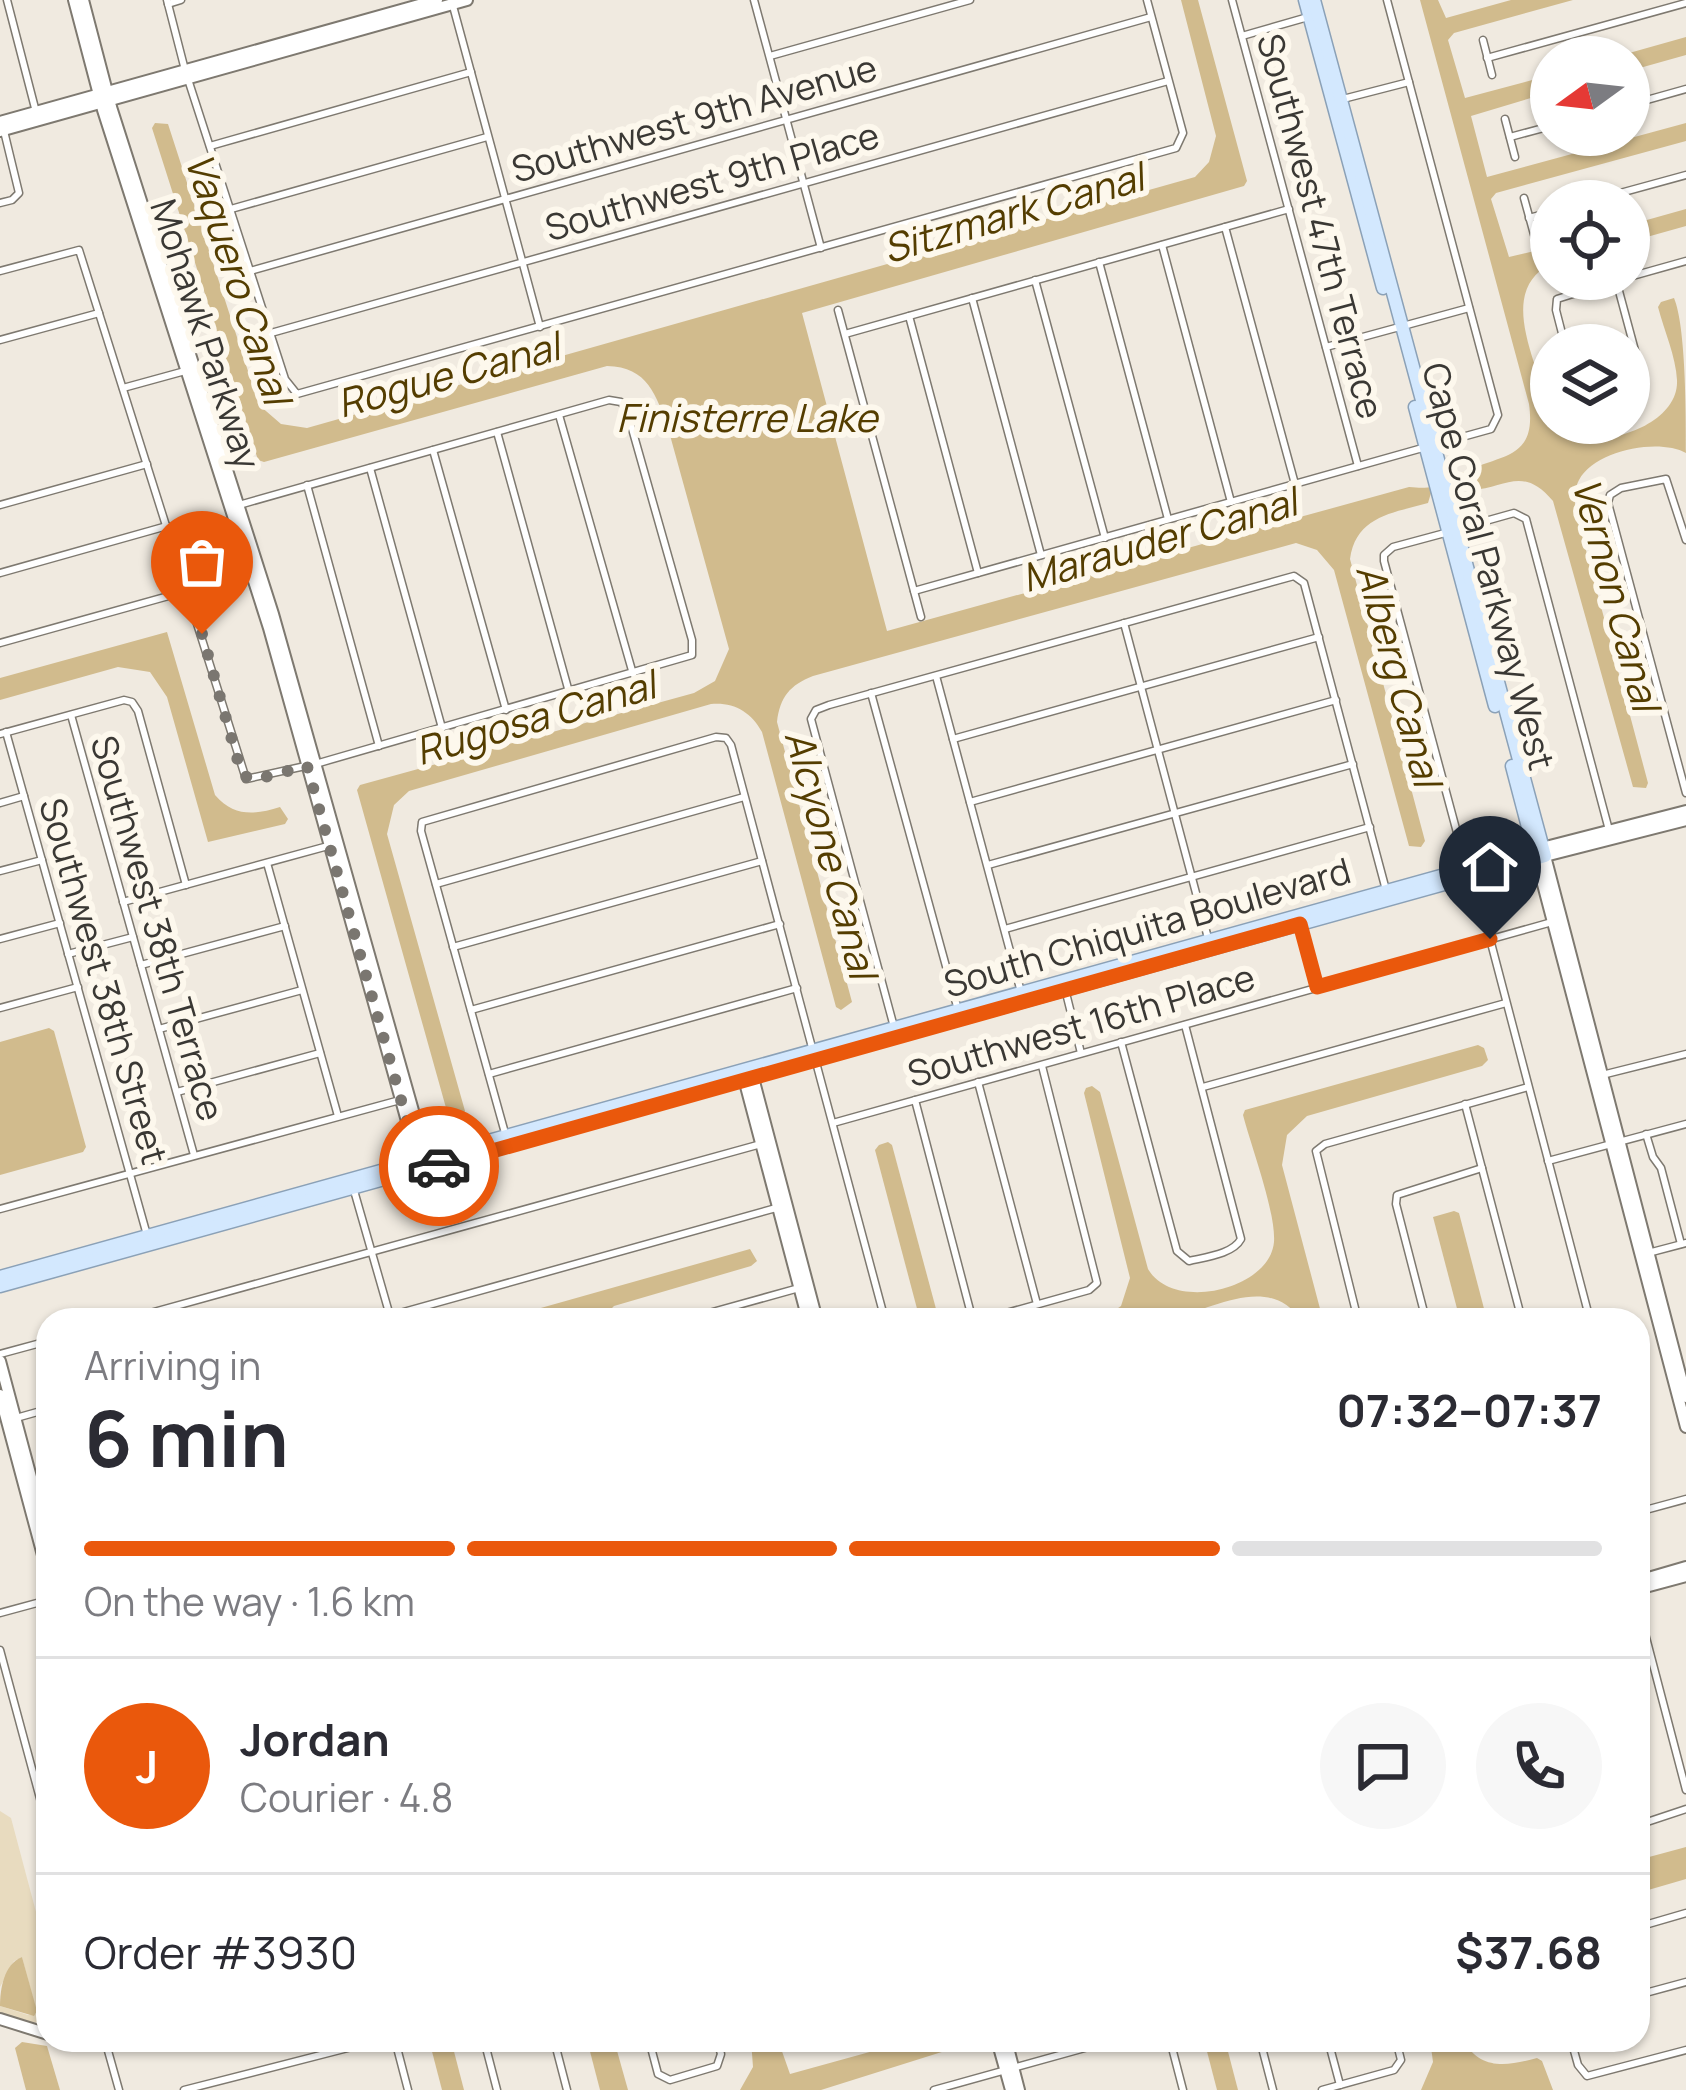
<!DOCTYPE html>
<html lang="en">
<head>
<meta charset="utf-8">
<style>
	:root { --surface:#fff; --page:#f7f7f7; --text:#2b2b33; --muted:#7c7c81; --line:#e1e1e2; --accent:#ea580c }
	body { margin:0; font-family:Manrope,sans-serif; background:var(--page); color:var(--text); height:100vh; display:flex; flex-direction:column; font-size:45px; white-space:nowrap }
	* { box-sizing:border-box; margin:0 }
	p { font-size:39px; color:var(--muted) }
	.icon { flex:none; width:66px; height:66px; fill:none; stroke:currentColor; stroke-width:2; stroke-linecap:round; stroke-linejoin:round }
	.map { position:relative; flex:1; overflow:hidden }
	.drawer { position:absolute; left:36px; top:1308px; width:1614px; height:744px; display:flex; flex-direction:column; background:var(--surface); border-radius:36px; box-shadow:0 3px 9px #0004 }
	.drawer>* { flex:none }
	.needle { width:78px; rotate:255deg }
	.buttons { position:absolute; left:1530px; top:36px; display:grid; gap:24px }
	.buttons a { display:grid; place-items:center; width:120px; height:120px; border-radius:50%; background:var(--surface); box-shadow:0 3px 9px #0004; font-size:60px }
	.pin { position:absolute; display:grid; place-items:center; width:102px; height:102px; color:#fff; margin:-123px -51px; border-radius:50% 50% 50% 0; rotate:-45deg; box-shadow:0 0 12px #0007 }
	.pin .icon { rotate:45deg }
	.courier { position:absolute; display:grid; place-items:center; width:120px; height:120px; margin:-60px; border:9px solid #ea580c; border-radius:50%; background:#fff; color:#222; box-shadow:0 3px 15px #0007 }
	.head em { font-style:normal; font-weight:700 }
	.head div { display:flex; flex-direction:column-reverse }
	.head { display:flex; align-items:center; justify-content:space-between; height:204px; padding:0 48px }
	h1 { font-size:78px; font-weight:700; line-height:90px }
	.bar { display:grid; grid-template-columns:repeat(4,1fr); gap:18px 12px; align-content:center; height:144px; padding:0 48px }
	.bar i { height:15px; border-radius:9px; background:var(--line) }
	.bar .selected { background:var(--accent) }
	.bar p { grid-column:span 4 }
	.line { display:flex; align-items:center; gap:30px; padding:0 48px; border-top:3px solid var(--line) }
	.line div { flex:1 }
	.round { display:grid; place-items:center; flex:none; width:126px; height:126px; border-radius:63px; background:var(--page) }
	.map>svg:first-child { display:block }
	.green { fill:#e8dbbf }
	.water { fill:#d1bb8d }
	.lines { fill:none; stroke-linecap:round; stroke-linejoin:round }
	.street-casing { stroke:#7e7970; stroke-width:9 }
	.secondary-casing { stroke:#7e7970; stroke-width:14 }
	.primary-casing { stroke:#8ba1b7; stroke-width:15 }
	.street { stroke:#fff; stroke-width:6 }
	.secondary { stroke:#fff; stroke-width:10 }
	.primary { stroke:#d3e8fe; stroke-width:12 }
	.done { stroke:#7a7670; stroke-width:12; stroke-dasharray:0 21.6 }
	.route { stroke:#ea580c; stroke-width:15 }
	.labels { text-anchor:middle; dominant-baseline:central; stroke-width:12; stroke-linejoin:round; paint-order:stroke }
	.street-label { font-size:36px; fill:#3a3834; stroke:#fdf8ed }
	.water-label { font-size:39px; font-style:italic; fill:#543d00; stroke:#fdf8ed }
</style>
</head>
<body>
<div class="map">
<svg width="1686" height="2090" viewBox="0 0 1686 2090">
	<rect width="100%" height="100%" fill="#f0eae0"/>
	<polygon class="green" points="0,1811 11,1818 48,1957 48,2023 23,2022 0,2013 0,2006 28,2015 37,2013 22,1957 14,1961 0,1987"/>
	<g class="water">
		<path d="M1181,0H1198L1247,181L1244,186L802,313L887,631L1409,487C1438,490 1440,484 1464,472C1500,454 1537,460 1529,404L1420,0H1438L1446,18L1511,0H1573L1454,33L1448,40L1465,98L1551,75V92L1471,116L1487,177L1686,123V141L1496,193L1491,199L1509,257L1551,247V264C1491,294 1546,375 1551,423C1562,427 1571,436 1584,438C1617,443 1679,421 1677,380C1676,357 1664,330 1658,307L1661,302L1674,298C1686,327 1686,415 1686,453C1659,438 1595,450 1579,480C1574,489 1575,499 1575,509L1648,783L1646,788L1633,787L1553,501C1522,465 1507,488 1471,490C1455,491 1446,489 1431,493L1428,503C1393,513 1356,516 1350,559L1425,841L1421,847L1409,846L1334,570L1317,550L1296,543L813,676C790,685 780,697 777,722L852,1002L841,1010L836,1007L762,732C751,712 734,702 711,704L409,791L394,805L387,834L465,1111L462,1116L448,1115L357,790L360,785L694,693L715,681L729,649L668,428C656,395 648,367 607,366L264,462L258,460L152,128L155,123L168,124L259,405L281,424L307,428L1195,177L1209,162L1216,136Z"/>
		<polygon points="1686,37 1686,55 1629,71 1629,57 1615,57"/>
		<polygon points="1686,209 1686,226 1629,242 1629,225"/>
		<path d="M167,632L215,795C234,817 255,815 280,807L288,819L285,824L208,842L167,697L150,672L118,667L0,700V678Z"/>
		<polygon points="49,1028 54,1031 86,1147 83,1152 0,1175 0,1042"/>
		<path d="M1478,1045L1484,1048L1488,1060L1482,1066L1307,1116L1287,1135L1282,1165L1323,1320H1301C1268,1273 1214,1309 1169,1319C1148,1323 1123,1320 1101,1320L1121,1306L1130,1278L1084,1093L1086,1088L1092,1086L1100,1092L1148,1269C1174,1313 1270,1289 1274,1242C1276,1212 1251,1146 1243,1115L1245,1110Z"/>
		<polygon points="888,1142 892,1145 939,1320 920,1320 875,1150 879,1145"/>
		<polygon points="1454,1211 1459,1213 1487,1320 1460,1320 1433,1217"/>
		<polygon points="750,1249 757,1261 751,1266 614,1306 600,1320 498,1320"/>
		<polygon points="1686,1847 1686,1879 1638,1893 1638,1860"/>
		<path d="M22,1957L37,2011L34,2016L0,2006C0,1989 4,1964 22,1957Z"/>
		<polygon points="429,2040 451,2040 464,2090 442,2090"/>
		<polygon points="587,2040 614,2040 628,2090 600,2090"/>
		<polygon points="751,2040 778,2040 790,2074 913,2040 963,2040 964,2045 821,2090 740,2090 753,2067"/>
		<polygon points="1204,2040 1225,2040 1238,2090 1217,2090"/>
		<path d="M1430,2040H1463C1481,2071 1507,2066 1537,2058L1542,2061L1553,2090H1421L1433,2062Z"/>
		<polygon points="22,2042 47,2046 60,2090 26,2090 15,2048"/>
	</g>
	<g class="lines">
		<g class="street-casing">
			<g id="street">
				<polyline points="7,0 36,112"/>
				<polyline points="167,0 185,70 285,379 297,394 1176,148 1183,133 1147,0"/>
				<polyline points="754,0 821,248"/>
				<polyline points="1232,0 1358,466"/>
				<polyline points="1387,0 1498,415 1491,429 1437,444"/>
				<polyline points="168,4 181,0"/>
				<polyline points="453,6 540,327"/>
				<polyline points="1242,36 1308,17"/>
				<polyline points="1483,40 1492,75"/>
				<polyline points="770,56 970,0"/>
				<polyline points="1487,58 1686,3"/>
				<polyline points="1343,99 1409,82"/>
				<polyline points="1629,105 1686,89"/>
				<polyline points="1505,119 1515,157"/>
				<polyline points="1510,137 1551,126"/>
				<polyline points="210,146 471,72"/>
				<polyline points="1524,198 1535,238"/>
				<polyline points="1591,201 1686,175"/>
				<polyline points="0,203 12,200 19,193 4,131"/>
				<polyline points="231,209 487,137"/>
				<polyline points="1529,218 1551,212"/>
				<polyline points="1225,227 1295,484"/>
				<polyline points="1162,245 1231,502"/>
				<polyline points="1099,262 1168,519"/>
				<polyline points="0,271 79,250 246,779 319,763 692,655 692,640 627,411 621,402 609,400 239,505"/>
				<polyline points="250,271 1151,17"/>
				<polyline points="1629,277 1686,261"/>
				<polyline points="1035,280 1105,538"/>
				<polyline points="1616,280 1644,384 1629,396"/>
				<polyline points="972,298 1041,555"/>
				<polyline points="838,310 921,617"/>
				<polyline points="909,316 978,573"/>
				<polyline points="271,333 1168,81"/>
				<polyline points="845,334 1289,209"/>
				<polyline points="0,340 99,313"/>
				<polyline points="1565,345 1556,310 1557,299 1621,279"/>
				<polyline points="1326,347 1469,308"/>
				<polyline points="123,388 185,371"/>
				<polyline points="559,415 633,674"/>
				<polyline points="497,432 569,692"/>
				<polyline points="433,450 506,710"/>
				<polyline points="370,468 442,728"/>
				<polyline points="307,485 379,746"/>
				<polyline points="0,505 147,464"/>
				<polyline points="1457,529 1514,513 1526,519 1609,830"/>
				<polyline points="1445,533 1393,547 1384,555 1384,561 1466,866"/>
				<polyline points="1686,540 1666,479 1621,488 1610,495 1608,503 1686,793"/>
				<polyline points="0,573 167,526"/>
				<polyline points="914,591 1426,447"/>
				<polyline points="1124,623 1208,938"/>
				<polyline points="0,643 251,573"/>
				<polyline points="936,676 1021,992"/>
				<polyline points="871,693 958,1010"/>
				<polyline points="71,715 194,1155"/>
				<polyline points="6,732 147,1235"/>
				<polyline points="0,734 124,700 132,702 138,711 186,885"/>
				<polyline points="953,739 1319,637"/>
				<polyline points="970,802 1336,700"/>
				<polyline points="0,803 24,796"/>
				<polyline points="267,863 338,1116"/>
				<polyline points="988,865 1353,764"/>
				<polyline points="0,871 42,860"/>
				<polyline points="436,884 744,797"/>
				<polyline points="123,902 328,846"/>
				<polyline points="1300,927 1317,987"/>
				<polyline points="1005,929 1370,827"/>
				<polyline points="0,939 60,923"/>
				<polyline points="1490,939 1590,1320"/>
				<polyline points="453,947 762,861"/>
				<polyline points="68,954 133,937"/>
				<polyline points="141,965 285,926"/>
				<polyline points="1066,993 1081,1053"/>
				<polyline points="0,1008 78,987"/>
				<polyline points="471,1010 780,924"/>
				<polyline points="894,1027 811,719 816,710 829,705 1294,576 1304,583 1386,890"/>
				<polyline points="159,1029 302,990"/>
				<path d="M1121,1042L1177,1251L1189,1261C1206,1257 1233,1254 1241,1239L1185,1025"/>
				<polyline points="489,1074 797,988"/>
				<polyline points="1602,1075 1686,1054"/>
				<polyline points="978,1082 1037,1304"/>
				<polyline points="1203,1087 1506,1003"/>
				<polyline points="177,1092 320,1053"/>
				<polyline points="915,1100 970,1310 977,1318 992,1317 1089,1290 1097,1283 1042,1066"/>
				<polyline points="1465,1104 1522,1320"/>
				<polyline points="833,1123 1552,922"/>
				<polyline points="505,1133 421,831 422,822 716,737 726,738 731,745 885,1320"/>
				<polyline points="1646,1134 1653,1157 1661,1168 1681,1244"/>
				<polyline points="1548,1161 1686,1124"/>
				<polyline points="353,1187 390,1316"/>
				<polyline points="0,1209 400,1100"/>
				<polyline points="1648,1253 1686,1243"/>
				<polyline points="125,1320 761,1144"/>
				<polyline points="375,1320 776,1208"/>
				<polyline points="684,1320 799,1288"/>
				<polyline points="1358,1320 1316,1151 1325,1144 1528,1087"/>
				<polyline points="1426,1320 1396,1204 1397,1195 1482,1168"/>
				<polyline points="0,1354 48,1341"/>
				<polyline points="16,1418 48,1409"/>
				<polyline points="1638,1512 1686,1499"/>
				<polyline points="1638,1607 1686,1790"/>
				<polyline points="0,1613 48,1600"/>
				<polyline points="0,1650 48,1828"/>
				<polyline points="1638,1825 1686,1809"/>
				<polyline points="1638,1927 1686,1913"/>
				<polyline points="1638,1995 1686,1982"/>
				<polyline points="105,2040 119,2090"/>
				<polyline points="395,2040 408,2090"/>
				<polyline points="484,2040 497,2090"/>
				<polyline points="554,2040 567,2090"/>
				<polyline points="649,2040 658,2074 670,2080 717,2066 721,2054 717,2040"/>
				<polyline points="1170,2040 1183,2090"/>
				<polyline points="1260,2040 1273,2090"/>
				<polyline points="1328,2040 1340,2085"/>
				<polyline points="1571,2040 1578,2065 1587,2076 1686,2050"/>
				<polyline points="184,2090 379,2040"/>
				<polyline points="934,2090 1092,2046 1098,2040"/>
				<polyline points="1322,2090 1394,2070 1401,2060 1396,2040"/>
			</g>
		</g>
		<g class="secondary-casing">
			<g id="secondary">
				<polyline points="74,0 103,110 269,628 419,1164"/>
				<polyline points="83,0 111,107 273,614 428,1164"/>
				<polyline points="0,122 437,0"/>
				<polyline points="0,131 467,0"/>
				<polyline points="1686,811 1534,850 1686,1427"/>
				<polyline points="1686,820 1545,856 1686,1397"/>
				<polyline points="752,1074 817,1320"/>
				<polyline points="743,1075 808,1320"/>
				<polyline points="0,1361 48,1541"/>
				<polyline points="0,1395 48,1574"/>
				<polyline points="1638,1581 1686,1567"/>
				<polyline points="1638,1589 1686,1576"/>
				<polyline points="0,2019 48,2034"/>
				<polyline points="997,2040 1011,2090"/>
				<polyline points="1006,2040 1019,2090"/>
			</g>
		</g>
		<g class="primary-casing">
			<g id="primary">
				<polyline points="1305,0 1383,288"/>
				<polyline points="1415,407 1495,706"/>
				<polyline points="0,1277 1534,850 1512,766"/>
				<polyline points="0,1286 1545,856 1314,0"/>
			</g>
		</g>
		<use href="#street" class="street"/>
		<use href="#secondary" class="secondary"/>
		<use href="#primary" class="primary"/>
	</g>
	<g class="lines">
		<polyline class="done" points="202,634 242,775 254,780 307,766 421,1171 439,1166"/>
		<polyline class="route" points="439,1166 1300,924 1317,987 1490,939"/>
	</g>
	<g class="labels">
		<g class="street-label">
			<text transform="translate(694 118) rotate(-16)">Southwest 9th Avenue</text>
			<text transform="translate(712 181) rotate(-16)">Southwest 9th Place</text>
			<text transform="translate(1321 226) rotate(75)">Southwest 47th Terrace</text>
			<text transform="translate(206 334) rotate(72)">Mohawk Parkway</text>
			<text transform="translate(1489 566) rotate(75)">Cape Coral Parkway West</text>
			<text transform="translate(1147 927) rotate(-16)">South Chiquita Boulevard</text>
			<text transform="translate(158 928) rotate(74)">Southwest 38th Terrace</text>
			<text transform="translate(104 981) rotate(74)">Southwest 38th Street</text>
			<text transform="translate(1081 1025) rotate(-16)">Southwest 16th Place</text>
		</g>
		<g class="water-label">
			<text transform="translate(1013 212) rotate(-16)">Sitzmark Canal</text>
			<text transform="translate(239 278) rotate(72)">Vaquero Canal</text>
			<text transform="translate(448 374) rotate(-15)">Rogue Canal</text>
			<text x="747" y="417">Finisterre Lake</text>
			<text transform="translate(1159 539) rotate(-16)">Marauder Canal</text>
			<text transform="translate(1617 594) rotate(75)">Vernon Canal</text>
			<text transform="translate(1400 675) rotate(75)">Alberg Canal</text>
			<text transform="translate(535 717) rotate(-16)">Rugosa Canal</text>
			<text transform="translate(832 854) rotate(75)">Alcyone Canal</text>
		</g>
	</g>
</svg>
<div class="buttons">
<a><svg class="needle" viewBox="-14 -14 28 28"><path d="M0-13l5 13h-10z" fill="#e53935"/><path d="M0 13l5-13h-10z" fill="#7c7c81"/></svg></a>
<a><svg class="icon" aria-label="locate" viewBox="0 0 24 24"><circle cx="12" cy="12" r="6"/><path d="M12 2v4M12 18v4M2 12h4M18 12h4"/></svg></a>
<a><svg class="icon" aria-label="layers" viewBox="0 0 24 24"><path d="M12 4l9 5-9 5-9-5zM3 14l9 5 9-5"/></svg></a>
</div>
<div class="pin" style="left:202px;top:634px;background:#ea580c"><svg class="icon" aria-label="bag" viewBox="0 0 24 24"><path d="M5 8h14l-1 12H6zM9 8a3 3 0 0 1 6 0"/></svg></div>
<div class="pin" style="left:1490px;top:939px;background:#1f2937"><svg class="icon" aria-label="home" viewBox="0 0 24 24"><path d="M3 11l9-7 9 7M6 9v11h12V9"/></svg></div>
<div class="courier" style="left:439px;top:1166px"><svg class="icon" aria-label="car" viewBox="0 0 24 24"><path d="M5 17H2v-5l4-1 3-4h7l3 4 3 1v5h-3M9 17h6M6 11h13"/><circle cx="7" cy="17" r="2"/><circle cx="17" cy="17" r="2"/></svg></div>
<section class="drawer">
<div class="head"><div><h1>6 min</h1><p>Arriving in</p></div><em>07:32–07:37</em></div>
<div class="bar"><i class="selected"></i><i class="selected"></i><i class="selected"></i><i></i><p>On the way · 1.6 km</p></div>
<div class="line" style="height:216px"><b class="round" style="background:var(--accent);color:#fff">J</b><div><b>Jordan</b><p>Courier · 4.8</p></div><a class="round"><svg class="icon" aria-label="chat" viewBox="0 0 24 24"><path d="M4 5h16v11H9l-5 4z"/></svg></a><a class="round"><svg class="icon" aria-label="phone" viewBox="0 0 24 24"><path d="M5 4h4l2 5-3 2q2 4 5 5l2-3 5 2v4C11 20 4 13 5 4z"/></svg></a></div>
<div class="line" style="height:156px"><div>Order #3930</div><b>$37.68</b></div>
</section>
</div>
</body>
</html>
